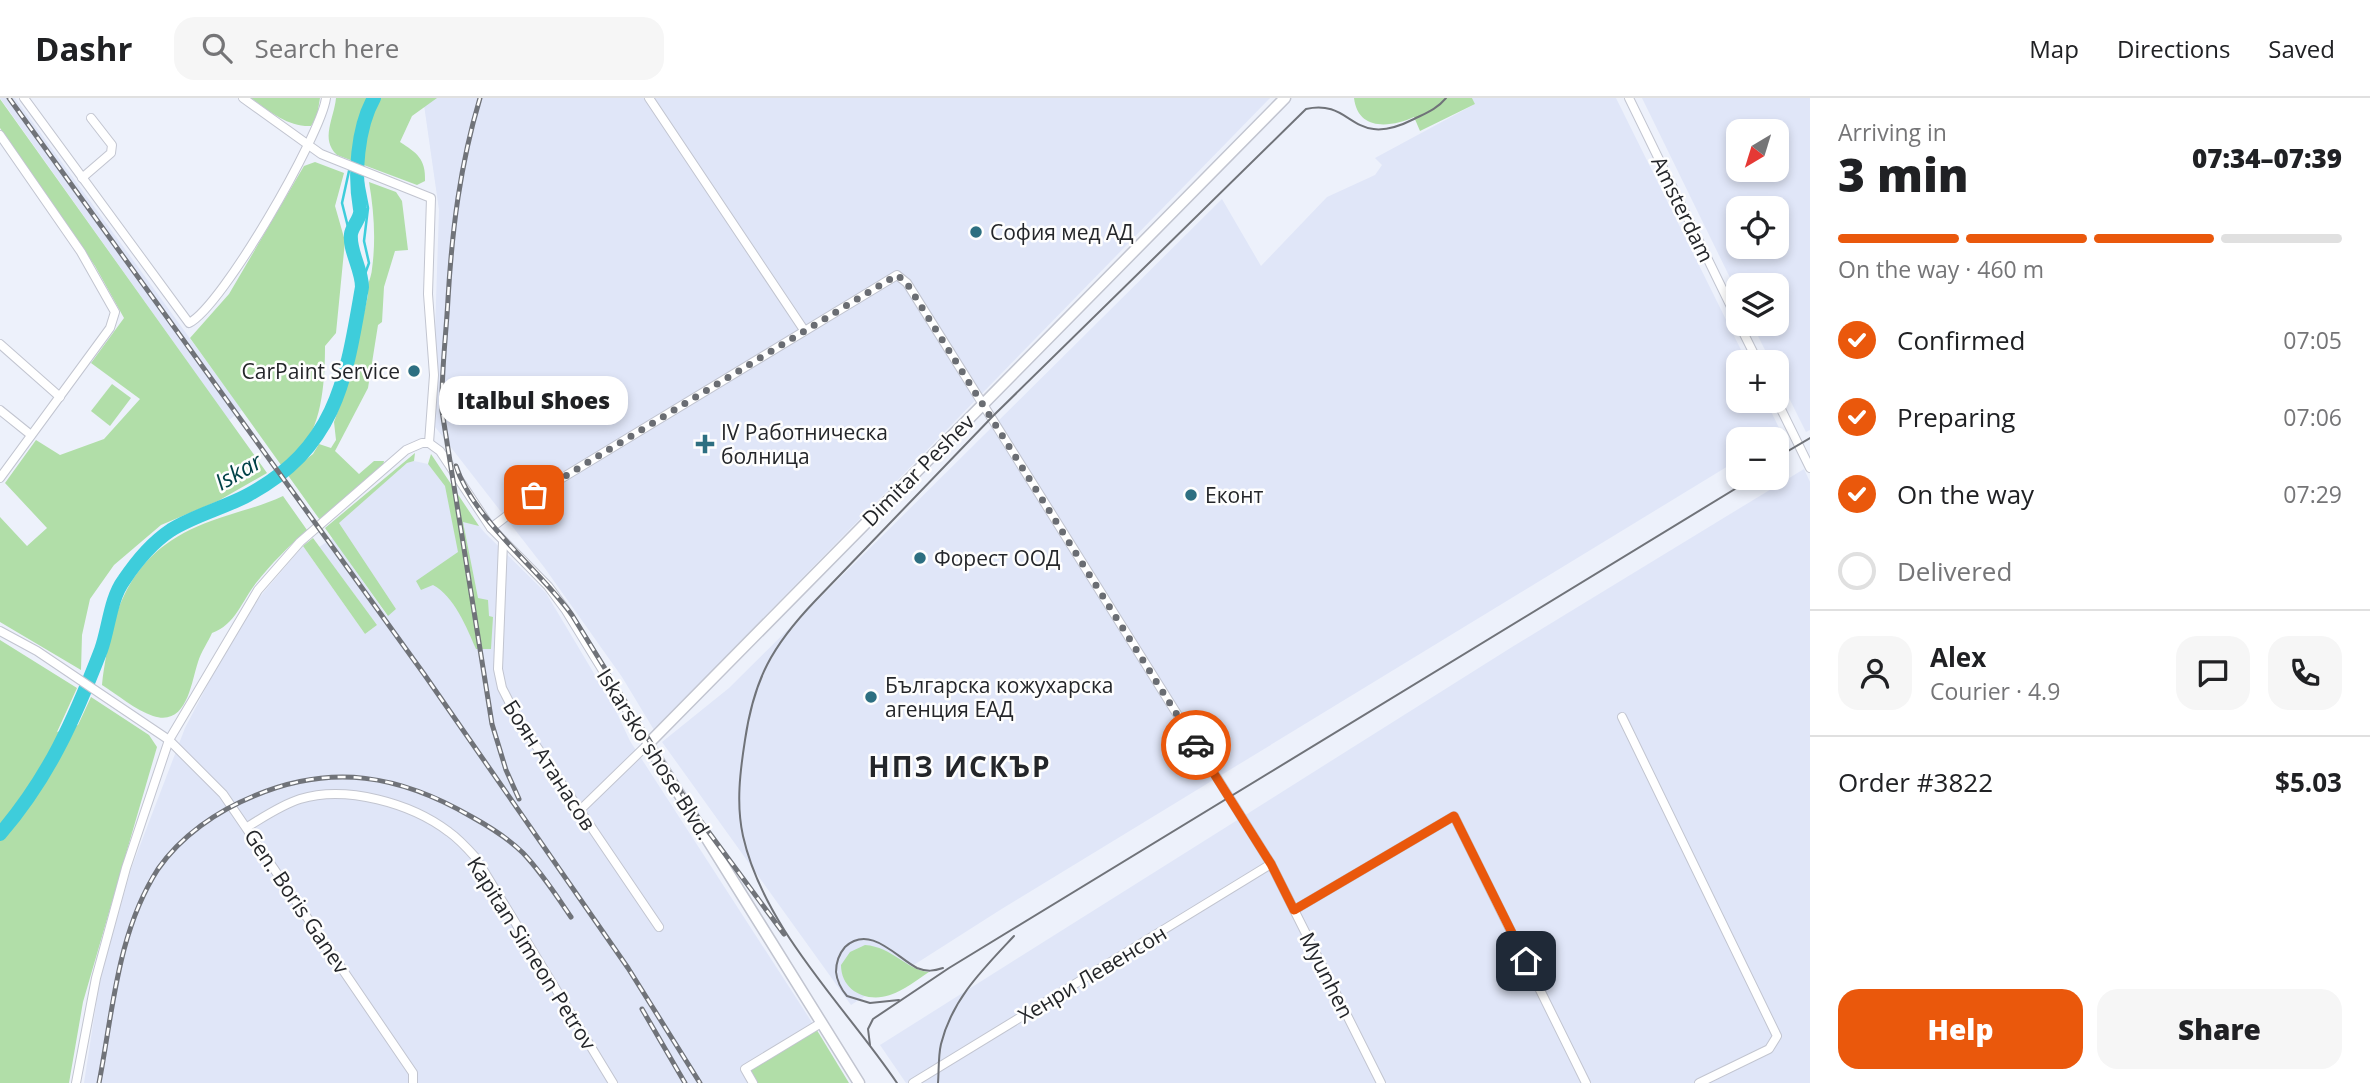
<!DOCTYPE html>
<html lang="en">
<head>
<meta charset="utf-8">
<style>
	:root { --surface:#fff; --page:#f6f6f6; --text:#202124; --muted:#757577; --line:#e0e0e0; --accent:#ea580c }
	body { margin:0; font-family:"Open Sans",sans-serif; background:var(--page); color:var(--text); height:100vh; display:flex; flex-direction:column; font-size:26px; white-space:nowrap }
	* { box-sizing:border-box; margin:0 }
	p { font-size:23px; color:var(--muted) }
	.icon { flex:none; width:38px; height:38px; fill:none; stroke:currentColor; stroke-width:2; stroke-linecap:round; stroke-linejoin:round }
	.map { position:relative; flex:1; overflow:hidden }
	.details { display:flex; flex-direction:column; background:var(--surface); width:560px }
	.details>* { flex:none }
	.needle { width:46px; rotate:218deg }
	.controls { position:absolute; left:1726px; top:21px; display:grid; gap:14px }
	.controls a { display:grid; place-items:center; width:63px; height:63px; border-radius:14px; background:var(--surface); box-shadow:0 4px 10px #0003; font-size:35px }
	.pin { position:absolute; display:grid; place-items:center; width:60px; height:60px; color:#fff; margin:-30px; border-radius:14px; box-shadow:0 4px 10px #0006 }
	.courier { position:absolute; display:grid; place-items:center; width:70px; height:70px; margin:-35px; border:5px solid #ea580c; border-radius:50%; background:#fff; color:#222; box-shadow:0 2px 9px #0007 }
	.bubble { position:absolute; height:49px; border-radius:21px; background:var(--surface); box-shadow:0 4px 10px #0003; font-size:23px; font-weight:800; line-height:49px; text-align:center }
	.headline em { font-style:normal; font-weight:800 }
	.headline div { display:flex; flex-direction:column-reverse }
	.headline { display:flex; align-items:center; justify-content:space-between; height:119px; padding:0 28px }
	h1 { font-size:46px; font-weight:800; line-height:52px }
	.bar { display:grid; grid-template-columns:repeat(4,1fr); gap:10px 7px; align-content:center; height:84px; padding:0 28px }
	.bar i { height:9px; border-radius:5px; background:var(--line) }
	.bar .active { background:var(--accent) }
	.bar p { grid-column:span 4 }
	.line { display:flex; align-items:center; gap:18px; padding:0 28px; border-top:2px solid var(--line) }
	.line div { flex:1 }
	.round { display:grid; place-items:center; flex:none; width:74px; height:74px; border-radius:21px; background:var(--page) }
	ol { padding:0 28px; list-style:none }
	li { display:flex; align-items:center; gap:21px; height:77px }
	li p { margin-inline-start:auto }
	li .icon { padding:7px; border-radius:50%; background:var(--accent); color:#fff; stroke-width:4 }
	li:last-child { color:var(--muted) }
	li i { width:38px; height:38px; border:4px solid var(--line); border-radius:50% }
	.button { display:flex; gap:14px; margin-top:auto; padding:14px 28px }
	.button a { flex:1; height:80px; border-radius:21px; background:var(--accent); color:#fff; font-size:28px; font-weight:800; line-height:80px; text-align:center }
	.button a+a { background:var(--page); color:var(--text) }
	header { display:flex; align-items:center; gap:42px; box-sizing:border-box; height:98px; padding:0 35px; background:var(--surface); border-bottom:2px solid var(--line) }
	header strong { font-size:33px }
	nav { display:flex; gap:38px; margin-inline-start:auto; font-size:24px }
	.search { width:490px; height:63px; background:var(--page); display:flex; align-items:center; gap:18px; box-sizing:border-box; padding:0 24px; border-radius:21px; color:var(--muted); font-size:26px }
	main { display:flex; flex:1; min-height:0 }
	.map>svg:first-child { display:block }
	.built { fill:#e0e6f8; fill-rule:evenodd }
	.green { fill:#b1dea8 }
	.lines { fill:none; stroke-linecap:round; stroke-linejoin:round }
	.stream { stroke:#3ecddb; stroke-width:2.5 }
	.river { stroke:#3ecddb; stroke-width:14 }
	.minor-casing { stroke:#c2c5d0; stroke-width:10 }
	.major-casing { stroke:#c2c5d0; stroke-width:13 }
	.minor { stroke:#fff; stroke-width:8 }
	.major { stroke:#fff; stroke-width:10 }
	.tram { stroke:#707379; stroke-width:2 }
	.rail-casing { stroke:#707379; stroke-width:5 }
	.rail { stroke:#fefefe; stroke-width:2.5; stroke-dasharray:8; stroke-linecap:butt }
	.done { stroke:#6a6d73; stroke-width:7; stroke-dasharray:0 12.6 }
	.route { stroke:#ea580c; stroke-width:9 }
	.poi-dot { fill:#2d6f81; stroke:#fefefe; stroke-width:2.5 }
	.labels { text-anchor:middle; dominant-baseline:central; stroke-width:5; stroke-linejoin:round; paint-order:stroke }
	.street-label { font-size:21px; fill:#24262a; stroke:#fefefe }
	.poi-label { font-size:21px; fill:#24262a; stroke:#fefefe; text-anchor:start }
	.water-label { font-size:23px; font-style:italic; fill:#004247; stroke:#fefefe }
	.district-label { font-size:28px; font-weight:bold; letter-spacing:2px; fill:#24262a; stroke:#fefefe }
</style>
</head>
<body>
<header>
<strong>Dashr</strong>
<div class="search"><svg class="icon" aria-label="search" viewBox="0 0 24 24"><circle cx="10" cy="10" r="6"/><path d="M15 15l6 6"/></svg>Search here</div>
<nav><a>Map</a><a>Directions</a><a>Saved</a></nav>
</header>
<main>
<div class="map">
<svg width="1810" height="985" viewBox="0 0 1810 985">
	<rect width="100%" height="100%" fill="#edf1fb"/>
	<g class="built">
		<polygon points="0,0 15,0 242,312 229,322"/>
		<polygon points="423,0 1270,0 654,632 622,579 544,469 432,325 439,112"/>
		<polygon points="1472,0 1616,0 1747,264 1738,264 1738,303 1766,303 1782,336 1773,341 1738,341 1738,362 1000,812 851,907 662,644 729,590 1222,101 1261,168 1327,99 1375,77 1382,67 1375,60 1475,6"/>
		<path d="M1642,0H1810V332L1806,334L1776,274V264H1771L1752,226H1776V187H1738V196ZM1738,33H1776V72H1738ZM1738,110H1776V149H1738Z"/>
		<polygon points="414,363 428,366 485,435 546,495 614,609 630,643 815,929 753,985 84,985 100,881 131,771 185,630 235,534 263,495 303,448 365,536 377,527 319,449 333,440 387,518 396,511 338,425 407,365"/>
		<polygon points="1804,371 1810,384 1810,985 906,985 880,947 1512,549"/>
	</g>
	<g class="green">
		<path d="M251,0H320L317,18L311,28C288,29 269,13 251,0Z"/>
		<path d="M336,0H437L412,18L400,44C417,55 426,61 425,83L417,87L337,57C320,41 334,21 336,0Z"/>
		<path d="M1354,0H1472L1475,6L1420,33L1414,19C1392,29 1358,34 1354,0Z"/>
		<polygon points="0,1 267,375 218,403 161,427 114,467 90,501 82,537 81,572 0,524 0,419 27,448 47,430 5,385 36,342 60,357 104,341 140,301 91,265 124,220 95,168 0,30"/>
		<path d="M315,64L344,75L335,108L345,143L336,235L325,248C325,278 323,325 302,349C297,356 288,361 281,367L190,240L229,196L304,68Z"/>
		<path d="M369,84L396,94L402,103L408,152L395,153L384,189L382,224L378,227L368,290L335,353L359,376L374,363H384L383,368L320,422L287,376L313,356L319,346L331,350L336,342L334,324L348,285L368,197C366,186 371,182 372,171C376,142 374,113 369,84Z"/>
		<polygon points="112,286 131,300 110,328 91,313"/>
		<polygon points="415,355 414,363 407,365 339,425 396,511 388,518 325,430"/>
		<path d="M431,356L479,428L463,424L478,500L488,502L489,518L493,519L491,551H476C467,530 454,498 433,487L421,492L416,483L458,454L445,388L428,366Z"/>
		<path d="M283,398L307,432C289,448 271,466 256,485C242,503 235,527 212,535C208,544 201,554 198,564C191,585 187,629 153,618C135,612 118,597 102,587C112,507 131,452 211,423C235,414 260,409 283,398Z"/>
		<polygon points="313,440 377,527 365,536 303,448"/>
		<polygon points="0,542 77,590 57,634 78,627 91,599 149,637 157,649 83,904 69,985 0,985"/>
		<path d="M865,847C893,849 906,872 929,874C917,882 904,892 890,897C867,905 841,893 841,867L850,854Z"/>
		<polygon points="815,929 849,985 753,985 745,971"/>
	</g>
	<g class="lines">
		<g class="stream">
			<polyline points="361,74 368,110 364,143 369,165 362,184"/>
			<polyline points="350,137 342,105 349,73 363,37"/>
		</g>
		<path class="river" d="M0,736C49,679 74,622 101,552C109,530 110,501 124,482C136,464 153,444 171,432C195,417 224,410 248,397C338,348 346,280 362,189C362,171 349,153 351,136C352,128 362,119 360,111C354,78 357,30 374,0"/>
		<g class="minor-casing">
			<g id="minor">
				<path d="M24,0L189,225C222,209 321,37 326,0"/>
				<polyline points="243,0 321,56 431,100 428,196 434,277 429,345"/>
				<polyline points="649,0 804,232"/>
				<polyline points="1629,0 1738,223"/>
				<polyline points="0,37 81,154 115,214 110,230 0,380"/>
				<polyline points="82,80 111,55 112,47 91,20"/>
				<polyline points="1739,226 1758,264"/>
				<polyline points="0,246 60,299"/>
				<polyline points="1776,301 1810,370"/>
				<polyline points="0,312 31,337"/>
				<polyline points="429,345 440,353 491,430 548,488 565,511 648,646 579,713"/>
				<polyline points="491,430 534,397 897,177 907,185 1271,766 1381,985"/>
				<polyline points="503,444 498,571 502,590 518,621 659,829"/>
				<polyline points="0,533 37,553 169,642 223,696 413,975 413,985"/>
				<polyline points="1622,619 1777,938 1769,951 1699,985"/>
				<path d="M247,729C264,719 281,707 300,701C346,687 411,705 449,734C459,741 468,751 476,760L613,985"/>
				<polyline points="1294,812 1454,718 1586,985"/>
				<polyline points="76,985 96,880 126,770 169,642 258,492 300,444 406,352 422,345 429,345"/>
				<polyline points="753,985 745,971 821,925"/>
				<polyline points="913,985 1271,766"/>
			</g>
		</g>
		<g class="major-casing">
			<polyline id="major" points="859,985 648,646 1285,0"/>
		</g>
		<use href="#minor" class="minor"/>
		<use href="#major" class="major"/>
		<g class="tram">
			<polyline points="1776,360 1810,340"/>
			<path d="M899,902L870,905L847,898C841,891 837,883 836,874C836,865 839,856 845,849C870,826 896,859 917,870C927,874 934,873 943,870"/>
			<polyline points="870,947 868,931 873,921 949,870 1753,380"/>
			<path d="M897,985C845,908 764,831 743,738C736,706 740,674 745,642C754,581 772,548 815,503L993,318L1306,11C1354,0 1351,53 1414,21C1426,15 1437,11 1446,0"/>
			<path d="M938,985C939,973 938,959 941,946C952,901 984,870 1014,838"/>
		</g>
		<g class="rail-casing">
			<g id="rail">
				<polyline points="9,0 424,576 628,870 700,985"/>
				<path d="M480,0C460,67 452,132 448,201C446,239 441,275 442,313L492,626L506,672L519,701"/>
				<path d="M456,368C473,421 539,471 572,517L691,710L784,836"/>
				<polyline points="642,911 685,985"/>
				<path d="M99,985C113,913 117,835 158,771C181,738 217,713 254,698C332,665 400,677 472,719C490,729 508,740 523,755C542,775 556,797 571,819"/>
			</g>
		</g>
		<use href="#rail" class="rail"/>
	</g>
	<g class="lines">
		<polyline class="done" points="534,397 897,177 906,184 1196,647"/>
		<polyline class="route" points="1196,647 1271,766 1294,812 1454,718 1526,863"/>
	</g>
	<g class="poi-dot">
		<circle cx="976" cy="134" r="7"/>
		<circle cx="414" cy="273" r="7"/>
		<path d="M701.5 335.5h7v7h7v7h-7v7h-7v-7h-7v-7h7z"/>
		<circle cx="1191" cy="397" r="7"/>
		<circle cx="920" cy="460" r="7"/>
		<circle cx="871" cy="599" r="7"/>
	</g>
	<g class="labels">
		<g class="street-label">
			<text transform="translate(1683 111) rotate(64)">Amsterdam</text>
			<text transform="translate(918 372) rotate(-45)">Dimitar Peshev</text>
			<text transform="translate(655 656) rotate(58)">Iskarsko shose Blvd.</text>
			<text transform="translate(550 667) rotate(57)">Боян Атанасов</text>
			<text transform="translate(297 803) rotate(56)">Gen. Boris Ganev</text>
			<text transform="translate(532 855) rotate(58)">Kapitan Simeon Petrov</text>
			<text transform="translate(1092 876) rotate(-31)">Хенри Левенсон</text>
			<text transform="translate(1327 877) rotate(63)">Myunhen</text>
		</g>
		<g class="poi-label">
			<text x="990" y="134">София мед АД</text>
			<text x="400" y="273" text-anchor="end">CarPaint Service</text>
			<text x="721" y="334">IV Работническа<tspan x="721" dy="24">болница</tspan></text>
			<text x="1205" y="397">Еконт</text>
			<text x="934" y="460">Форест ООД</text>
			<text x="885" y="587">Българска кожухарска<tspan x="885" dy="24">агенция ЕАД</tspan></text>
		</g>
		<g class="water-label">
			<text transform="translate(238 373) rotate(-30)">Iskar</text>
		</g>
		<g class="district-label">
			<text x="960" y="668">НПЗ ИСКЪР</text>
		</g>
	</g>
</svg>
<div class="controls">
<a><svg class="needle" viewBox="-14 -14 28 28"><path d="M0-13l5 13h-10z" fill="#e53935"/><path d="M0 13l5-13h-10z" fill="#757577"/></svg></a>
<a><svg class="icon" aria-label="locate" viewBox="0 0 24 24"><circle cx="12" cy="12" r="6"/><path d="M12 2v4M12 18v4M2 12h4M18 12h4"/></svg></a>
<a><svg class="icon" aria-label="layers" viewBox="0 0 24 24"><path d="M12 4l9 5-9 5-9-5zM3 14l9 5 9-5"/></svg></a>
<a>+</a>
<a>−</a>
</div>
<div class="pin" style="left:534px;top:397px;background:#ea580c"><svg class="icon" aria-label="bag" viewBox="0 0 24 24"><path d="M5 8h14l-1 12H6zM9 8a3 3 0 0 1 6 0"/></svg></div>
<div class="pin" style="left:1526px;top:863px;background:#1f2937"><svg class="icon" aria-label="home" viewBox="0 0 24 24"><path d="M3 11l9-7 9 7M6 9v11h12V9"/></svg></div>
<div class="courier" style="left:1196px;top:647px"><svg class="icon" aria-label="car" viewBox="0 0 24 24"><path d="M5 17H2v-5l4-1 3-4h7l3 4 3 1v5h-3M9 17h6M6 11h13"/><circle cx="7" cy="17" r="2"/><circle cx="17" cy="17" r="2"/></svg></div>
<div class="bubble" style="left:439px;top:278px;width:189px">Italbul Shoes</div>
</div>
<section class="details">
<div class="headline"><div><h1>3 min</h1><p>Arriving in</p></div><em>07:34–07:39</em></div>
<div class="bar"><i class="active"></i><i class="active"></i><i class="active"></i><i></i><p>On the way · 460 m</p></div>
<ol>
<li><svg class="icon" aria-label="check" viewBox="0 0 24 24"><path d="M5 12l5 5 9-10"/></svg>Confirmed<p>07:05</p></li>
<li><svg class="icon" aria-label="check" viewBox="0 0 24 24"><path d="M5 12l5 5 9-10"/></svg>Preparing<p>07:06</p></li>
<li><svg class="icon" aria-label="check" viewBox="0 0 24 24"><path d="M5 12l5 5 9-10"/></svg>On the way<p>07:29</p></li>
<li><i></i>Delivered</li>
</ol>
<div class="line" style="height:126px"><a class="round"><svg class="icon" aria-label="person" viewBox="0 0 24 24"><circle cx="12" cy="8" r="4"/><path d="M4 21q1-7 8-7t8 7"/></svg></a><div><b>Alex</b><p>Courier · 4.9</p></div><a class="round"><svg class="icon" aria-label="chat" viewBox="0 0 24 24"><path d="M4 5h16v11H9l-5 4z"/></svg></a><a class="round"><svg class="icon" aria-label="phone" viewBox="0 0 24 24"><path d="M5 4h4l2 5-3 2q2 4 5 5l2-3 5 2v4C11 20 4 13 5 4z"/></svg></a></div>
<div class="line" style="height:91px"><div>Order #3822</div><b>$5.03</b></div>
<div class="button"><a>Help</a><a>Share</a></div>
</section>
</main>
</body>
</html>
